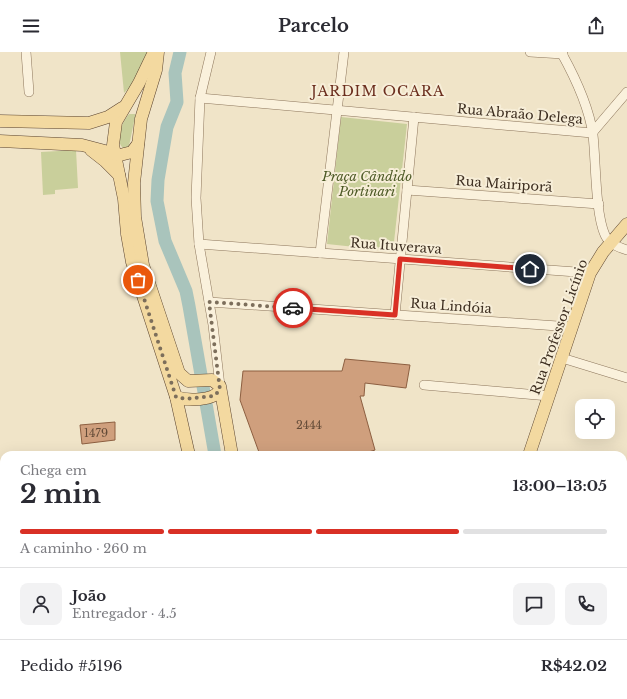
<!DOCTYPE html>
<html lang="pt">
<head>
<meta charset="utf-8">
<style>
	:root { --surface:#fff; --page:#f2f2f3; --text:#2b2b33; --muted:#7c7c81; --line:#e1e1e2; --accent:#d93025 }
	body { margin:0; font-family:"Libre Baskerville",serif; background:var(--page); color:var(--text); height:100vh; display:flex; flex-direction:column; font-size:15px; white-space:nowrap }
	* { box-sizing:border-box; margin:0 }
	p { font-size:13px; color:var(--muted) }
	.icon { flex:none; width:22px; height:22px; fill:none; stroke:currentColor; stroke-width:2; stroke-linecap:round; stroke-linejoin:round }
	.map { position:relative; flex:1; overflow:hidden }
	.panel { position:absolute; left:0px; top:399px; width:627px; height:248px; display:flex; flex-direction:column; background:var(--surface); border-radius:12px 12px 0 0; box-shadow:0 4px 16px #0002 }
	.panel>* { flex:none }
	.controls { position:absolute; left:575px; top:347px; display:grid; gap:8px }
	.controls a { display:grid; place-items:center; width:40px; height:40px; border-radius:8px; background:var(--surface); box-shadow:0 4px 16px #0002; font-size:20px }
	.pin { position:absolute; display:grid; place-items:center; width:34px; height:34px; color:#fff; margin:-17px; border:2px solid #fff; border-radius:50%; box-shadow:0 1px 4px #0007 }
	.courier { position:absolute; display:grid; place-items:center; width:40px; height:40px; margin:-20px; border:3px solid #d93025; border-radius:50%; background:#fff; color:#222; box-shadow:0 1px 5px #0007 }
	.summary em { font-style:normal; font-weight:800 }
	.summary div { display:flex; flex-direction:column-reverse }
	.summary { display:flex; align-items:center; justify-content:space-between; height:68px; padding:0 20px }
	h1 { font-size:26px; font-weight:800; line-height:30px }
	.bar { display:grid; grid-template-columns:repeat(4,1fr); gap:6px 4px; align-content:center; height:48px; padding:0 20px }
	.bar i { height:5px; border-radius:3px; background:var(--line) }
	.bar .current { background:var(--accent) }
	.bar p { grid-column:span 4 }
	.line { display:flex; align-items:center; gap:10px; padding:0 20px; border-top:1px solid var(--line) }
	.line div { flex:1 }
	.round { display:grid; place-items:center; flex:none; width:42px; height:42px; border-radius:8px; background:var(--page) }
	header { display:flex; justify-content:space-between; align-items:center; height:52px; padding:0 20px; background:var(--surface); font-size:18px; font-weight:800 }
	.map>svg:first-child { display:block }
	.green { fill:#c9cf9b }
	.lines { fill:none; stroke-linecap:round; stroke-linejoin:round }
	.river { stroke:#a9c4bc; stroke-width:13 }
	.building { fill:#cf9f7d; stroke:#8d5f41 }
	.minor-casing { stroke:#8d765c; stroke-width:10 }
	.major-casing { stroke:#5b4430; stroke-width:13 }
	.minor { stroke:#faf1dc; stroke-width:9 }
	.major { stroke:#f3d9a0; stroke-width:12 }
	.done { stroke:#7c6e5b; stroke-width:4; stroke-dasharray:0 7.2 }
	.route { stroke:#d93025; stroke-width:5 }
	.labels { text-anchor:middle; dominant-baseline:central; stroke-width:4; stroke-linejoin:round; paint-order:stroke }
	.number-label { font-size:11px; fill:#624a37 }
	.street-label { font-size:13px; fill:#3d2e20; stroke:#f7eed8 }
	.park-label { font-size:13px; font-style:italic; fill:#4d5a26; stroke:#f7eed8 }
	.neighbourhood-label { font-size:14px; letter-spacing:1px; fill:#6b2e1e; stroke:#f7eed8 }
</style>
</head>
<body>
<header><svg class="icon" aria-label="menu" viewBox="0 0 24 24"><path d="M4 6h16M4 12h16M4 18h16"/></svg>Parcelo<svg class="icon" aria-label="share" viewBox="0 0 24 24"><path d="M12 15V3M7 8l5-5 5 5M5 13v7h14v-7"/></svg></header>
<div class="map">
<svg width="627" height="647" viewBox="0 0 627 647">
	<rect width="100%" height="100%" fill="#f0e4c8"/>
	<g class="green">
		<polygon points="120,0 149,0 133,32 124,41"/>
		<path d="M129,62H135V65L129,94L124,97C113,89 123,69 129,62Z"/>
		<polygon points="341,65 407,72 393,199 327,192"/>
		<polygon points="76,98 78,136 55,138 55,142 43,143 41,100"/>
	</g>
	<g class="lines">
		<g class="river">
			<polyline points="180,0 175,21 177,50 167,75 158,128 157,149 165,189 186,239 189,254 215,403"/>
			<polyline points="294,643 296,647"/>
		</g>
	</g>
	<g class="building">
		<polygon points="345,307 410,313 406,336 365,331 364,344 360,344 375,398 359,403 260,403 240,348 243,319 342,319"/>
		<polygon points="115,370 115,388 82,392 80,373"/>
	</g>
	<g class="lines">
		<g class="minor-casing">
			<g id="minor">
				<polyline points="26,0 29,40"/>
				<polyline points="211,0 200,46 196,146 199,192 213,273 220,334"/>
				<polyline points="530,0 563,2"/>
				<path d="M561,0C575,25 589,55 593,83C596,109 595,161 605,183C609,192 618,195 627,198"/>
				<polyline points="200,46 592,81"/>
				<polyline points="592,81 627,40"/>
				<polyline points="407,138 599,152"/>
				<polyline points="199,192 590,221"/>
				<polyline points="320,201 344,0"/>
				<polyline points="209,250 572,275"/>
				<polyline points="395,263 414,65"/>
				<polyline points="562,306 627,326"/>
				<polyline points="424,333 549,344"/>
				<polyline points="623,436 627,436"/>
				<polyline points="623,571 627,572"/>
			</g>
		</g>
		<g class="major-casing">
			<g id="major">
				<polyline points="154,0 139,31 116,70 113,93 124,147 127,182 132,210 176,345 189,403"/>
				<polyline points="158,0 156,18 141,67 134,131 135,165 143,213 179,321 188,329 212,328 220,334 232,403"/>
				<polyline points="0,69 89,71 108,65 122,56"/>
				<polyline points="0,89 82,93 120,103 132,100 138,92"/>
				<polyline points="91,98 105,109 119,123"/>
				<path d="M176,345C187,349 214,349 220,338"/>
				<polyline points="529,403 590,221 603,200 627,172"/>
				<polyline points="0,433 4,433"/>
				<polyline points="0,454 4,453"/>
				<polyline points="379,643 381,647"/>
				<polyline points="408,643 411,647"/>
				<polyline points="494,643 514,647"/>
				<polyline points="462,647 463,643"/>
			</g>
		</g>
		<use href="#minor" class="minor"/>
		<use href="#major" class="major"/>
	</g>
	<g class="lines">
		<polyline class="done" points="138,228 176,345 186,347 214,344 220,338 209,250 293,256"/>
		<polyline class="route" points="293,256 395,263 400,207 530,217"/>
	</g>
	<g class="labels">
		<g class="number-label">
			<text x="309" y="373">2444</text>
			<text x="96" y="381">1479</text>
		</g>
		<g class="street-label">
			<text transform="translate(520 62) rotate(5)">Rua Abraão Delega</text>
			<text transform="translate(504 132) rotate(4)">Rua Mairiporã</text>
			<text transform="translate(396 194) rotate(4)">Rua Ituverava</text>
			<text transform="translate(451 254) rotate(4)">Rua Lindóia</text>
			<text transform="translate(559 275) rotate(-70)">Rua Professor Licínio</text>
		</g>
		<g class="park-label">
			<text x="367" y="124">Praça Cândido<tspan x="367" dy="15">Portinari</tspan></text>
		</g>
		<g class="neighbourhood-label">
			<text x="378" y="39">JARDIM OCARA</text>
		</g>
	</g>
</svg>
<div class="controls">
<a><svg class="icon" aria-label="locate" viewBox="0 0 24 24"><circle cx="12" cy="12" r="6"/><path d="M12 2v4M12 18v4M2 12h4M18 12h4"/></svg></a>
</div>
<div class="pin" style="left:138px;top:228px;background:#ea580c"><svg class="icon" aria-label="bag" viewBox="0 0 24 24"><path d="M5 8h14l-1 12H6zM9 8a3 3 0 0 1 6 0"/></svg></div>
<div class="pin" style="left:530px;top:217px;background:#1f2937"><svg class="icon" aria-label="home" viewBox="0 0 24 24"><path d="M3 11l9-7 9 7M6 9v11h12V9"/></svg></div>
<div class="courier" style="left:293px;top:256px"><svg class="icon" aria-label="car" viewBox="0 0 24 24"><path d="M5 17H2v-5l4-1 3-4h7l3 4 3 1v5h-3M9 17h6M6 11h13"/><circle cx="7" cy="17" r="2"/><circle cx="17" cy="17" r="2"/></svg></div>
<section class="panel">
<div class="summary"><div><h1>2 min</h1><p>Chega em</p></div><em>13:00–13:05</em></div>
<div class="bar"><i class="current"></i><i class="current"></i><i class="current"></i><i></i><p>A caminho · 260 m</p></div>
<div class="line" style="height:72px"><a class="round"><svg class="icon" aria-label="person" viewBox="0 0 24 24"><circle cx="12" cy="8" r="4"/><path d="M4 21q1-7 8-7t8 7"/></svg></a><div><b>João</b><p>Entregador · 4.5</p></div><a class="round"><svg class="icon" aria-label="chat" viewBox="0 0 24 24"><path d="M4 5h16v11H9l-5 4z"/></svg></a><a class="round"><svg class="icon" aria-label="phone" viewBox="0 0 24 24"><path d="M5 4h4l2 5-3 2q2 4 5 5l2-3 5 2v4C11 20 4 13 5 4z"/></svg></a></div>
<div class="line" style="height:52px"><div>Pedido #5196</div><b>R$42.02</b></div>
</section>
</div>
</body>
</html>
